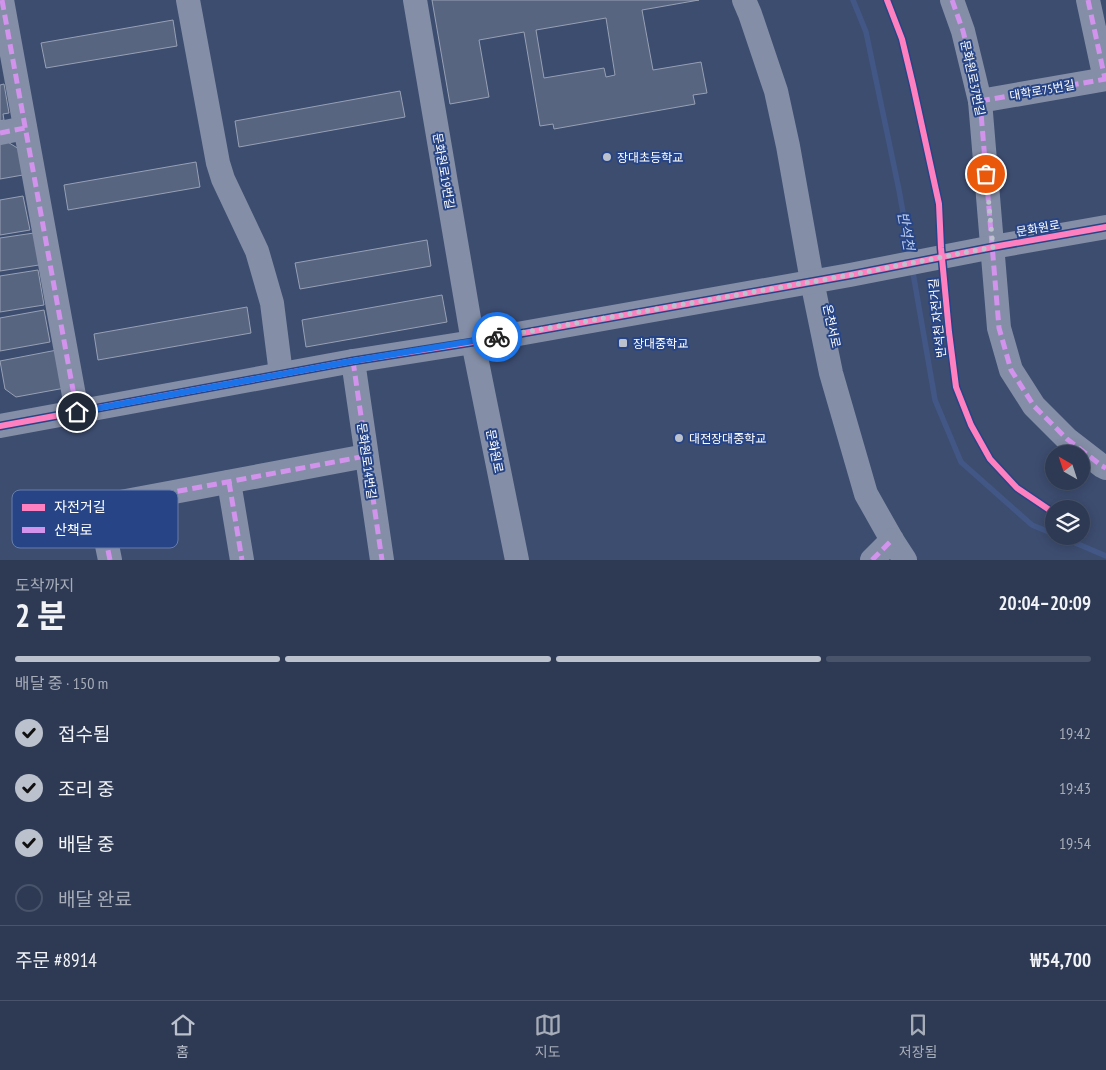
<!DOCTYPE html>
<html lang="ko">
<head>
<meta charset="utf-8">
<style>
	:root { --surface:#2e3a54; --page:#3a455e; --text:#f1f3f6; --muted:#a7adb8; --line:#49546b; --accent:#bbc1cd }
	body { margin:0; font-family:"PT Sans Narrow","Noto Sans KR",sans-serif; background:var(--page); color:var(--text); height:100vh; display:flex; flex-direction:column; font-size:19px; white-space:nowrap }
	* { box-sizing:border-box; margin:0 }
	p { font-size:16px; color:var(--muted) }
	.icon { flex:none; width:28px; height:28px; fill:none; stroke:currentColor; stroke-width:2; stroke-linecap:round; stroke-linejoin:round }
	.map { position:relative; height:560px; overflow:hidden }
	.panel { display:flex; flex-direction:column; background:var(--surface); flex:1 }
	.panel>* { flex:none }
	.needle { width:32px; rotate:321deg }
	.buttons { position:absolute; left:1045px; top:445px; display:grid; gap:10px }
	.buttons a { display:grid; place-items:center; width:45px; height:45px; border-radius:50%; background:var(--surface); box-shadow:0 2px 12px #0003,0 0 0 1px var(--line); font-size:25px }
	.pin { position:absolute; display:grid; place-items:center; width:42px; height:42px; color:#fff; margin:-21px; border:2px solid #fff; border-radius:50%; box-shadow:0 1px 5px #0007 }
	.courier { position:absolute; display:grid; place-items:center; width:50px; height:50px; margin:-25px; border:4px solid #1a73e8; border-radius:50%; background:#fff; color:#222; box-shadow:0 1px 6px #0007 }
	.headline em { font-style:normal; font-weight:700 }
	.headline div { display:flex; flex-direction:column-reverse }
	.headline { display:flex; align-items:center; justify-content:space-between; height:85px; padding:0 15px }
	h1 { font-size:32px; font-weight:700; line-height:38px }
	.bar { display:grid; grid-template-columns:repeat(4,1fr); gap:8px 5px; align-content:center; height:60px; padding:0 15px }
	.bar i { height:6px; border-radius:4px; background:var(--line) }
	.bar .selected { background:var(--accent) }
	.bar p { grid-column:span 4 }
	.line { display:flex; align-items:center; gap:12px; padding:0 15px; border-top:1px solid var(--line) }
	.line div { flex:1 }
	ol { padding:0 15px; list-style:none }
	li { display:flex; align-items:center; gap:15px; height:55px }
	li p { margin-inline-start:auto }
	li .icon { padding:5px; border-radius:50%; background:var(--accent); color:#111; stroke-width:4 }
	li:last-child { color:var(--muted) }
	li i { width:28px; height:28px; border:2px solid var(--line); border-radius:50% }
	.tabs { display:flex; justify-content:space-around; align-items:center; height:70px; border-top:1px solid var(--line); background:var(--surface); font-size:14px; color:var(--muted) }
	.tabs a { display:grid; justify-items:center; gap:2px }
	.tabs .selected { color:var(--accent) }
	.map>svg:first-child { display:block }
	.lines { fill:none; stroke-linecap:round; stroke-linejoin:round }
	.stream { stroke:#425785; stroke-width:5.5 }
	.building { fill:#586580; stroke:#97a0b4; fill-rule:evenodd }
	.minor { stroke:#848ea6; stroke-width:24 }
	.quiet { stroke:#d193ec; stroke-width:5; stroke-dasharray:10 5; stroke-linecap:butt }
	.cycleway-casing { stroke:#274586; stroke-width:9 }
	.cycleway { stroke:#ff80c0; stroke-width:6 }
	.done { stroke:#bbc1cd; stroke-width:5; stroke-dasharray:0 9 }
	.route { stroke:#1a73e8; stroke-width:6 }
	.poi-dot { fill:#bbc1cd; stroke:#274586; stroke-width:2 }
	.labels { text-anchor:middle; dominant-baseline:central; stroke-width:4; stroke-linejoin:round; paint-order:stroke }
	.street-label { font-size:12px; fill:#fff; stroke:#274586 }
	.poi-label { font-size:12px; fill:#fff; stroke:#274586; text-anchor:start }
	.water-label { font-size:14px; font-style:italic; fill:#bdceef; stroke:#274586 }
	.key { fill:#274586; stroke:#687daa; stroke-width:1 }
	.key-label { font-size:14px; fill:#fff }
</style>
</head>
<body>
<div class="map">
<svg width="1106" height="560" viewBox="0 0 1106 560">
	<rect width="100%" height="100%" fill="#3d4d70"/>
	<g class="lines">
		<g class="stream">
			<polyline points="853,0 866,32 899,190 911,258"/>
			<polyline points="912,267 935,400 961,462 1032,525 1054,534"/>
			<polyline points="1059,536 1106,556"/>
		</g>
	</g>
	<g class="building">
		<path d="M432,0H699L642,10L653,70L701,62L707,93L693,95L695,104L554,129L553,124L540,126L524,32L479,40L489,97L450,104ZM606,18L615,75L606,77L604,68L544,78L536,30Z"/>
		<polygon points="173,20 177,46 46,68 41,43"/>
		<polygon points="4,84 9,113 3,114 4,120 0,121 0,85"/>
		<polygon points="400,91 405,117 239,147 235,121"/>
		<polygon points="6,141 19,149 23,175 0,179 0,142"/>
		<polygon points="196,162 200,187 68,210 64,185"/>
		<polygon points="23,196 30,230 0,235 0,200"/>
		<polygon points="34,233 39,265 0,271 0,238"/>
		<polygon points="427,240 431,266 300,289 295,263"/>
		<polygon points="38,270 44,305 0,312 0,276"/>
		<polygon points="442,295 447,322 306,347 302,320"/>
		<polygon points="247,307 251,333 98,360 94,334"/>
		<polygon points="44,310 50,342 0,351 0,318"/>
		<polygon points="57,350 65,388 16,397 5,389 0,361"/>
	</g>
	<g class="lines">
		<g class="minor">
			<polyline points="2,0 77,412"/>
			<polyline points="188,0 218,163 223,179 257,251 272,303 281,374"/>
			<polyline points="415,0 473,342 517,560"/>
			<polyline points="744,0 750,14 776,91 788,146 812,281 831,373 866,494 892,540 905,560"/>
			<polyline points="952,0 963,31 980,101 999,328 1011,370 1034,406 1067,439 1102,466 1106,468"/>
			<polyline points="1088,0 1105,79"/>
			<polyline points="980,101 1106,79"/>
			<polyline points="0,133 25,128"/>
			<polyline points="353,361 382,560"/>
			<polyline points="0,426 353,361 473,342 850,275 993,247 1106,227"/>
			<polyline points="229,482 242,560"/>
			<polyline points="110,560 99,506 366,456"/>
			<polyline points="872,560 892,540"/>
		</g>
		<g class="quiet">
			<polyline points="2,0 77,412"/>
			<polyline points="952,0 963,31 980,101 999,328 1011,370 1034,406 1067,439 1102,466 1106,468"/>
			<polyline points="1088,0 1105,79"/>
			<polyline points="980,101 1106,79"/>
			<polyline points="0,133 25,128"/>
			<polyline points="353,361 382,560"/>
			<polyline points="229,482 242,560"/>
			<polyline points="110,560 99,506 366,456"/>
			<polyline points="872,560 892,540"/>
		</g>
		<g class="cycleway-casing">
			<g id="cycleway">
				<polyline points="887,0 902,39 913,85 939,204 941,248 949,332 956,387 971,425 990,459 1017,488 1054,513"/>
				<polyline points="0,426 353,361 473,342 850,275 993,247 1106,227"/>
			</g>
		</g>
		<use href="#cycleway" class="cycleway"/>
	</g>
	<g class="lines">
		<polyline class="done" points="497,337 850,275 993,247 986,174"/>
		<polyline class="route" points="77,412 353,361 497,337"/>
	</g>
	<g class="poi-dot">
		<circle cx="607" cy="157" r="5"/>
		<rect x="618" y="338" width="10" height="10" rx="2.5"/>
		<circle cx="679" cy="438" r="5"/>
	</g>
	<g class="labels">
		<g class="street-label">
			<text transform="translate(973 78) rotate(78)">문화원로37번길</text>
			<text transform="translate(1042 90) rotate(-10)">대학로75번길</text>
			<text transform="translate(444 171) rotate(80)">문화원로19번길</text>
			<text transform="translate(1038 228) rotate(-10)">문화원로</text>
			<text transform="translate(937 318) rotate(-96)">반석천 자전거길</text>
			<text transform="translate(832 326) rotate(78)">온천서로</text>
			<text transform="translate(495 451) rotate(79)">문화원로</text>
			<text transform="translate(367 461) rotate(82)">문화원로14번길</text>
		</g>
		<g class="poi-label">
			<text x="617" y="157">장대초등학교</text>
			<text x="633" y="343">장대중학교</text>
			<text x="689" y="438">대전장대중학교</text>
		</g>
		<g class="water-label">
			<text transform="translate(906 231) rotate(80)">반석천</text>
		</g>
	</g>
	<rect x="12" y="490" width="166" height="58" rx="8" class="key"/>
	<rect x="22" y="504" width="23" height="7" fill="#ff80c0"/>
	<rect x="22" y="527" width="23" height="6" fill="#d193ec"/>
	<g class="key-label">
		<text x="54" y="512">자전거길</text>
		<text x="54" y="535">산책로</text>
	</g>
</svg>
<div class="buttons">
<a><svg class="needle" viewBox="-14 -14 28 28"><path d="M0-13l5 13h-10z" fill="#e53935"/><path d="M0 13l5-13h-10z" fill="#a7adb8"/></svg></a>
<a><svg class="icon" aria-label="layers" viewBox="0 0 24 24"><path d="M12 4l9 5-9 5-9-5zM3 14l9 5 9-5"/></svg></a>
</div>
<div class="pin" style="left:986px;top:174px;background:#ea580c"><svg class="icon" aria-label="bag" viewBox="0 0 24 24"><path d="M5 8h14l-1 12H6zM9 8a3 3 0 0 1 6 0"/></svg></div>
<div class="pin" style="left:77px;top:412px;background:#1f2937"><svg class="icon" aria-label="home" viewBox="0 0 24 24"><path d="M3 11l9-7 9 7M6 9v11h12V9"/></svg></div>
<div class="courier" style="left:497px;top:337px"><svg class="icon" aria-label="bike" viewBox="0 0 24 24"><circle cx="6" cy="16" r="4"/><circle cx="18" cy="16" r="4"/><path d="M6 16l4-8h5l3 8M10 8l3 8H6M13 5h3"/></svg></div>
</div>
<section class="panel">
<div class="headline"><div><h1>2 분</h1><p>도착까지</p></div><em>20:04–20:09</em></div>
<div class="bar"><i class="selected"></i><i class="selected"></i><i class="selected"></i><i></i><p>배달 중 · 150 m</p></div>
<ol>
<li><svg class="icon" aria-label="check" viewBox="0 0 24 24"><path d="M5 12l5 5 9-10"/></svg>접수됨<p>19:42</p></li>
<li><svg class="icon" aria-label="check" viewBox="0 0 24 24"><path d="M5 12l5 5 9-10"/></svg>조리 중<p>19:43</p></li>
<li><svg class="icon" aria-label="check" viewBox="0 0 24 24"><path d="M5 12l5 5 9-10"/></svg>배달 중<p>19:54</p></li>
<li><i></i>배달 완료</li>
</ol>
<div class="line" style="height:65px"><div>주문 #8914</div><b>₩54,700</b></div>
</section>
<nav class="tabs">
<a class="selected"><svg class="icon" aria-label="home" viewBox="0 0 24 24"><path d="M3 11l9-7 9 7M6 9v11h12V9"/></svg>홈</a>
<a><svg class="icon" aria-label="map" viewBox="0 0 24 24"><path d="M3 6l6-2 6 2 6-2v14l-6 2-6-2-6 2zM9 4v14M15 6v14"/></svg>지도</a>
<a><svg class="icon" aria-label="saved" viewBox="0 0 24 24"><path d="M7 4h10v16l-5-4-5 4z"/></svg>저장됨</a>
</nav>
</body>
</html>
